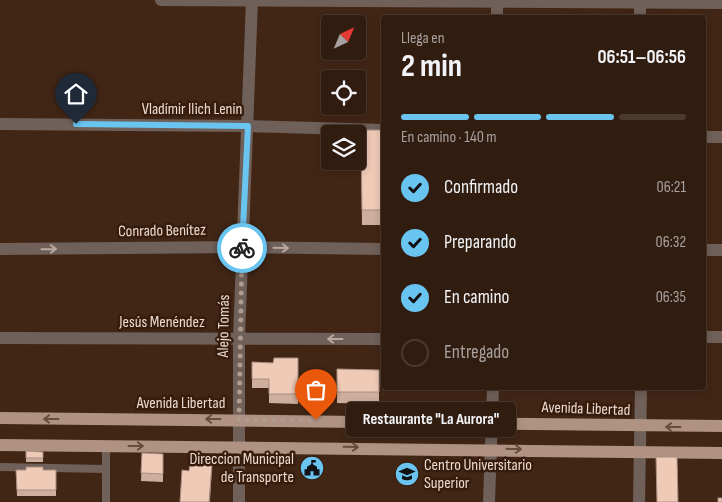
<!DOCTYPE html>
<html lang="es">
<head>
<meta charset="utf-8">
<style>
	:root { --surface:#311c10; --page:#3d291e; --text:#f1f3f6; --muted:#a8a19f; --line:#4c3a30; --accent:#69c4f0 }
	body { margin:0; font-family:"Sofia Sans Condensed",sans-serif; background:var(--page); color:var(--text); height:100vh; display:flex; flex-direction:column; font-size:19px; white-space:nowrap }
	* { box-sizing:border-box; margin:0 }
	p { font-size:16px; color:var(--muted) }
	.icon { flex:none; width:28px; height:28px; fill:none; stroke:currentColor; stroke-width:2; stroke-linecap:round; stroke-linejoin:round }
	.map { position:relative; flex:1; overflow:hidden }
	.side { position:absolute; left:381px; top:15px; width:325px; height:375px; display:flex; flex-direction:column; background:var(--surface); border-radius:5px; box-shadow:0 2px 8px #0003,0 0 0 1px var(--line) }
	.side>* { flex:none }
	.needle { width:32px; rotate:44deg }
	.controls { position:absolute; left:321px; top:15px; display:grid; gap:10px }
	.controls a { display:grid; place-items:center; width:45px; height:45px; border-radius:5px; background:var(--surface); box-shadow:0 2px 8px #0003,0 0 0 1px var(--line); font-size:25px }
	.pin { position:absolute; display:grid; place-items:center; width:42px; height:42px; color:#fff; margin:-51px -21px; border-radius:50% 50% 50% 0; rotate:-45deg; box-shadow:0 0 5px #0007 }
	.pin .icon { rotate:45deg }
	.courier { position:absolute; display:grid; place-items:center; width:50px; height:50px; margin:-25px; border:4px solid #69c4f0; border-radius:50%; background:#fff; color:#222; box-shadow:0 1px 6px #0007 }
	.bubble { position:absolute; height:35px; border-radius:5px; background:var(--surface); box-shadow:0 2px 8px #0003,0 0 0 1px var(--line); font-size:16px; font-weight:700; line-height:35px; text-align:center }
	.head em { font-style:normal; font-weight:700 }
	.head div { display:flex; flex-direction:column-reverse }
	.head { display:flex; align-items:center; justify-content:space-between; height:85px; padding:0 20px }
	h1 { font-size:32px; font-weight:700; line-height:38px }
	.bar { display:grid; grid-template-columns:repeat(4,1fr); gap:8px 5px; align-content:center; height:60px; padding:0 20px }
	.bar i { height:6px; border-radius:4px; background:var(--line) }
	.bar .active { background:var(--accent) }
	.bar p { grid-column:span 4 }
	ol { padding:0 20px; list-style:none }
	li { display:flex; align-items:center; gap:15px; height:55px }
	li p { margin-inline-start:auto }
	li .icon { padding:5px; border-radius:50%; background:var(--accent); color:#111; stroke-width:4 }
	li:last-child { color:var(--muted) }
	li i { width:28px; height:28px; border:2px solid var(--line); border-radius:50% }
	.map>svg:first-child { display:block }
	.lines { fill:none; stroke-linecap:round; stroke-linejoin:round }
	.service { stroke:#6f6059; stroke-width:8 }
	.minor { stroke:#6f6059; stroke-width:12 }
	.primary { stroke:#af9282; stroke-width:12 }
	.wall { fill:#ceae9d }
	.shaded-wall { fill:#a78d80 }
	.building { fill:#efcab7; stroke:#a78d80 }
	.oneway { stroke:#baa9a0 }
	.oneway2 { stroke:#674b3b }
	.done { stroke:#b09b8f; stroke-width:5; stroke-dasharray:0 9 }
	.route { stroke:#69c4f0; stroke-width:6 }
	.labels { text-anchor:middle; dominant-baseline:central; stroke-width:5; stroke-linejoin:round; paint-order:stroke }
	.street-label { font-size:16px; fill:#ecdad0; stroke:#371c0c }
	.poi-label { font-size:16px; fill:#ecdad0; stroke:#371c0c; text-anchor:end }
</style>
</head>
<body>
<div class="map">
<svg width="722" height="502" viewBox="0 0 722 502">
	<rect width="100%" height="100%" fill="#412616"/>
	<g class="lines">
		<g class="service">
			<polyline points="0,467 106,469"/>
			<polyline points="106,502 106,446"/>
		</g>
		<g class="minor">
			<polyline points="161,0 722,3"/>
			<polyline points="640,0 640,18"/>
			<polyline points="497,18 497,0"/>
			<polyline points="0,124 248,126 384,130"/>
			<polyline points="704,137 722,137"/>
			<polyline points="0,249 242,247 384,249"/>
			<polyline points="704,250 722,250"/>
			<polyline points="704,337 722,337"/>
			<polyline points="0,338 384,339"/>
			<polyline points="239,502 239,338 252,0"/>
			<polyline points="489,502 493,388"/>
			<polyline points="639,502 641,388"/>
		</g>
		<g class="primary">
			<polyline points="0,418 722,426"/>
			<polyline points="0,445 722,453"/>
		</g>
	</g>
	<g class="wall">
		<polygon points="361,130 384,130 384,225 362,225"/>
		<polygon points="298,358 298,404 269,403 269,388 252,388 252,362 273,363"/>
		<polygon points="337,369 379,370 379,404 337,403"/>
		<polygon points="26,451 43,452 43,462 26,462"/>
		<polygon points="142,453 163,454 163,482 141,481"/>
		<polygon points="16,470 56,470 56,496 17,496"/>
	</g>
	<polygon class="shaded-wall" points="212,465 210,502 209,502"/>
	<g class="building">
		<polygon points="361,130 384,130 384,210 362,210"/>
		<polygon points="274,358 298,358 298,394 269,394 269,379 252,379 252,362 273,363"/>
		<polygon points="337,369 379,370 379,392 337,392"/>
		<polygon points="26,451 43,452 43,458 26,458"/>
		<polygon points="142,453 163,454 163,474 141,473"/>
		<polygon points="656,457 677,457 678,502 657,502"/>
		<polygon points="190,463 212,465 209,502 180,502 182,470 189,471"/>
		<polygon points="26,467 43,467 43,470 56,470 56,490 17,490 16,470 26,470"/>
		<rect x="718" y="498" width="4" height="4"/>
	</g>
	<defs><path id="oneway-shaft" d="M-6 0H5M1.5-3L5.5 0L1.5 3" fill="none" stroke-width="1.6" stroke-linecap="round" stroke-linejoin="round" transform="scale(1.25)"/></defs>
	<g class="oneway">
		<use href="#oneway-shaft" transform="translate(281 248) rotate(1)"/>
		<use href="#oneway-shaft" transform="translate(49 249) rotate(-1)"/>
		<use href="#oneway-shaft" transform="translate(335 339) rotate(-180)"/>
	</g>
	<g class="oneway2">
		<use href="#oneway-shaft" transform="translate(51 419) rotate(-180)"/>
		<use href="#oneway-shaft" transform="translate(213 419) rotate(-180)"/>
		<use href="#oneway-shaft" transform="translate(673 427) rotate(180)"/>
		<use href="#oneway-shaft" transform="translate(136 446)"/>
		<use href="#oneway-shaft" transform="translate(351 447) rotate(1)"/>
		<use href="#oneway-shaft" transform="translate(514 449) rotate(1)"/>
	</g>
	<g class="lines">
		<polyline class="done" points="242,248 239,420 316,420"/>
		<polyline class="route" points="76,124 248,126 242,248"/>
	</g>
	<defs>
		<g id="civic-disc" transform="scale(1.25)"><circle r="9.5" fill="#69c4f0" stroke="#371c0c"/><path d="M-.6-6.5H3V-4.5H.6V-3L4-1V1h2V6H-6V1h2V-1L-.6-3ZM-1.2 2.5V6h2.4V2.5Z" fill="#111"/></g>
		<g id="university-disc" transform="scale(1.25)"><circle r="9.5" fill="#69c4f0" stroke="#371c0c"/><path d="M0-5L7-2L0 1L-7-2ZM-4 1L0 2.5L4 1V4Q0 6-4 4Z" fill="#111"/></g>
	</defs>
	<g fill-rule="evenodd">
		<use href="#civic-disc" x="312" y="468"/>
		<use href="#university-disc" x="407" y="474"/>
	</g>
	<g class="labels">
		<g class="street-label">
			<text x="192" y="109">Vladímir Ilich Lenin</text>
			<text transform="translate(162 231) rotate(-1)">Conrado Benítez</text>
			<text x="162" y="322">Jesús Menéndez</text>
			<text transform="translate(224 326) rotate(-89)">Alejo Tomás</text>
			<text x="181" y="403">Avenida Libertad</text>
			<text transform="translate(586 409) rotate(2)">Avenida Libertad</text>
		</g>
		<g class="poi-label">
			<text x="294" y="459">Direccion Municipal<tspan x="294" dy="18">de Transporte</tspan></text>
			<text x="424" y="465" text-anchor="start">Centro Universitario<tspan x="424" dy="18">Superior</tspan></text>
		</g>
	</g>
</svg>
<div class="controls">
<a><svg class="needle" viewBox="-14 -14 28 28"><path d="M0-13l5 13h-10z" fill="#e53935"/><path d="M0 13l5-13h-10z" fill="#a8a19f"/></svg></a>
<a><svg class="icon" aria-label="locate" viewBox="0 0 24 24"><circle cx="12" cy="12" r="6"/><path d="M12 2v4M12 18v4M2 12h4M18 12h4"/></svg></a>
<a><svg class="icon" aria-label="layers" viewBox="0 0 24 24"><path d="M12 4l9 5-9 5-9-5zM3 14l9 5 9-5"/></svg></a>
</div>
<div class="pin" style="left:316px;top:420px;background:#ea580c"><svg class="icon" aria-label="bag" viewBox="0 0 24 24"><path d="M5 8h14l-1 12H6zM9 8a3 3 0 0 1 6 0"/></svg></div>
<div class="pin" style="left:76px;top:124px;background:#1f2937"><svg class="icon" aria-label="home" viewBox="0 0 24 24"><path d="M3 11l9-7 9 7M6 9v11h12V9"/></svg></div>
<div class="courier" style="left:242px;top:248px"><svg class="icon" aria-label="bike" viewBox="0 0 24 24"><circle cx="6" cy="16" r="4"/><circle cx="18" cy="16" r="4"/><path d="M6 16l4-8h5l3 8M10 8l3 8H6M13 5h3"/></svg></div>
<div class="bubble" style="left:346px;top:402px;width:170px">Restaurante &quot;La Aurora&quot;</div>
<section class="side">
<div class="head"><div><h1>2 min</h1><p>Llega en</p></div><em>06:51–06:56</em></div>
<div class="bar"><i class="active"></i><i class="active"></i><i class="active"></i><i></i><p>En camino · 140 m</p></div>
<ol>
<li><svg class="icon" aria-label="check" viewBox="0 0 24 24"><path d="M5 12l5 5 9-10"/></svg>Confirmado<p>06:21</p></li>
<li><svg class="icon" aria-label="check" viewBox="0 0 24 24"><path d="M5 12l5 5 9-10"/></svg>Preparando<p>06:32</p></li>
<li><svg class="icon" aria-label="check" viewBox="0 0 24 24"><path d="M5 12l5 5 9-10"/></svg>En camino<p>06:35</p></li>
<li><i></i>Entregado</li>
</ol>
</section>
</div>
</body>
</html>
